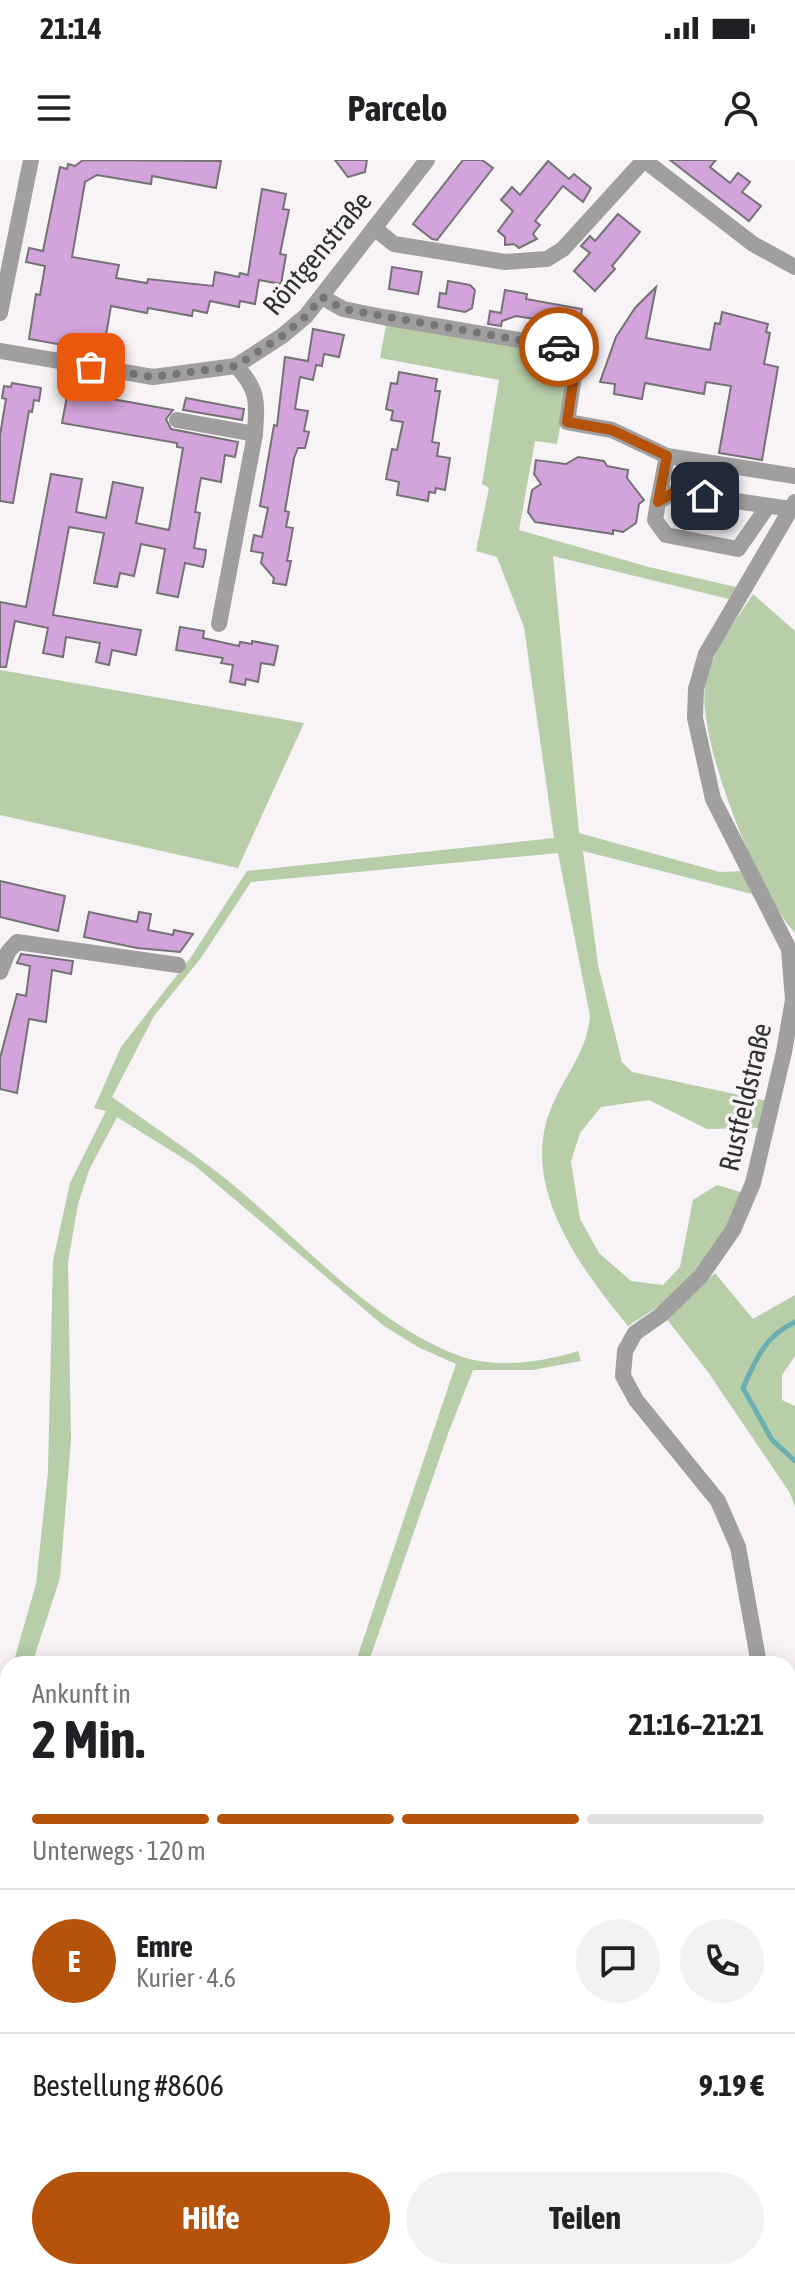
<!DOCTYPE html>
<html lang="de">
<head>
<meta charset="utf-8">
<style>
	:root { --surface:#fff; --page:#f2f2f2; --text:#202124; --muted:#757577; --line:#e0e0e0; --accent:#b45309 }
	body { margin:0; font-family:"Asap Condensed",sans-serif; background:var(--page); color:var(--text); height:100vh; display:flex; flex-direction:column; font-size:30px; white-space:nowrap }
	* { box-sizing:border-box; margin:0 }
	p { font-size:26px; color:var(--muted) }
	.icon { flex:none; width:44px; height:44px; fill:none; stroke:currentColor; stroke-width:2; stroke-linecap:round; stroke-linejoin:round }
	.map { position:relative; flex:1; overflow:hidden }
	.drawer { position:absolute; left:0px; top:1496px; width:796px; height:624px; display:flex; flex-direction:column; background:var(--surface); border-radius:24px 24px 0 0; box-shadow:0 4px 20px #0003 }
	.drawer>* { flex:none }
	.pin { position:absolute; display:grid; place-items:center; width:68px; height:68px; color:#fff; margin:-34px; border-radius:16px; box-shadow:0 4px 12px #0006 }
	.courier { position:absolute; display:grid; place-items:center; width:80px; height:80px; margin:-40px; border:6px solid #b45309; border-radius:50%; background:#fff; color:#222; box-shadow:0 2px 10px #0007 }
	.head em { font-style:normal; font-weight:700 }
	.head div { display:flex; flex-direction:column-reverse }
	.head { display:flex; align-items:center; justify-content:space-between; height:136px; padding:0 32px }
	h1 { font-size:52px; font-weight:700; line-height:60px }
	.bar { display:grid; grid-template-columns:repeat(4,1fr); gap:12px 8px; align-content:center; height:96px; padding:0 32px }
	.bar i { height:10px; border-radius:6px; background:var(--line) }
	.bar .active { background:var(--accent) }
	.bar p { grid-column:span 4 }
	.line { display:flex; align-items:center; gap:20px; padding:0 32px; border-top:2px solid var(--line) }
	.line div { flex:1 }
	.round { display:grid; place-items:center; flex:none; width:84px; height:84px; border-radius:42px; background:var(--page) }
	.primary-button { display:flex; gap:16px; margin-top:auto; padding:16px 32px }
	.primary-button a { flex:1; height:92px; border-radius:48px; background:var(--accent); color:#fff; font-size:32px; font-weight:700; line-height:92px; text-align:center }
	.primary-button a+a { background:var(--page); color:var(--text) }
	.status { display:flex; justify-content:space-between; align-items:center; height:56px; padding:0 40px; background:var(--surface); direction:ltr }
	.status svg { height:22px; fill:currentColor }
	header { display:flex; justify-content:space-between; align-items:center; height:104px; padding:0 32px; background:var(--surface); font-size:36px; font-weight:700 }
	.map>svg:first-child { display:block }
	.green { fill:#b7cea9 }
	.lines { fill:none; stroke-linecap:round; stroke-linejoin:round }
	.stream { stroke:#6cafb2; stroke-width:5 }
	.building { fill:#d3a4db; stroke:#757275; stroke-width:2 }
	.minor { stroke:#a09e9e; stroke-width:16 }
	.done { stroke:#767476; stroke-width:8; stroke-dasharray:0 14.4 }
	.route { stroke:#b45309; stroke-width:10 }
	.labels { text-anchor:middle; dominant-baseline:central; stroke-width:7; stroke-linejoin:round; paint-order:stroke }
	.street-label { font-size:28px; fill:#313031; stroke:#f7f3f7 }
</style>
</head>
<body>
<div class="status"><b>21:14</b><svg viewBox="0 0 49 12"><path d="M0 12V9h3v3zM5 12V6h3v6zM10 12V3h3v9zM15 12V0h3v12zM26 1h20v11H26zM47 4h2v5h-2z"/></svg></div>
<header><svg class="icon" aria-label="menu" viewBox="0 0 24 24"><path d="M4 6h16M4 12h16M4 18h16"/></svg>Parcelo<svg class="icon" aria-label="person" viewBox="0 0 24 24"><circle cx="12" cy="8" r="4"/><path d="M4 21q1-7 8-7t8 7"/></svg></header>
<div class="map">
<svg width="795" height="2120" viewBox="0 0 795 2120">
	<rect width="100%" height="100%" fill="#f7f3f7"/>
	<g class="green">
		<path d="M386,165L573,195L557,284L535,281L519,370L649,407L736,427L729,439L553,396L579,673L720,712L743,711L756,735L583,691L598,805L622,902L632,912L768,941L760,968L707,969L649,940L601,947L580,973L571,1001L580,1059L599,1093L631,1121L663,1125L680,1107L693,1040L717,1025L744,1033L721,1084L667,1141L628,1166C582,1110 520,1029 550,951C563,917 587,893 590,856L558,693L251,722L201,798L154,856L112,937C150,964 189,990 226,1019C298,1077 365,1157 452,1193C492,1210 538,1203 578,1191L581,1201L533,1210H473L449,1271L368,1504H355L456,1204L418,1187L384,1166L194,1005L117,957L89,1010L78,1044L68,1102L71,1280L60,1418L32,1504H13L36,1424L48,1312L53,1101L70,1023L106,951L94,948L121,887L191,797L247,711L554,678L524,467L497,397L476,391L489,328L482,324L499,220L380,198Z"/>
		<path d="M753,434L795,471V773C759,735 693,572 706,521C713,489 735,462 753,434Z"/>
		<polygon points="0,510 304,563 238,708 0,655"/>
		<polygon points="715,1113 753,1159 795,1135 795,1196 782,1215 782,1240 795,1246 795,1347 790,1333 708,1212 666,1158"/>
		<polygon points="788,2090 795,2090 795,2120 248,2120 248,2113 788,2112"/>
	</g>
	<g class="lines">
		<g class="stream">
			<path d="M795,1162C765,1176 756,1199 743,1228L772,1280L795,1301"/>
			<polyline points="393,2120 425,2117 433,2112"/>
		</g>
	</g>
	<g class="building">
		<polygon points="83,0 221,1 216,28 152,16 151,24 97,15 85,22 72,97 119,105 116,118 147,123 148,119 213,126 215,112 239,117 240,113 248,115 262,29 286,34 283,49 289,50 280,94 286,95 281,124 259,120 255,144 240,141 239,147 210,141 207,153 193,150 192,156 148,148 147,153 111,146 103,192 29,179 36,134 40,135 45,106 26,102 29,88 43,91 60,7 67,9 68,4 75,6"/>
		<polygon points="335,0 367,0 365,12 348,17"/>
		<polygon points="463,0 482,0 493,8 437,80 432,79 413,64"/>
		<polygon points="670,0 716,0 710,7 730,23 738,13 750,22 742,32 761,46 749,61"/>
		<polygon points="548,1 569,19 574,14 591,28 583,42 563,26 535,61 540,65 533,74 537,79 519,88 514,84 505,85 505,77 498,71 513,51 501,40 512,27 520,35"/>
		<polygon points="618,54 640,72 612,106 615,109 595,131 574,111 590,93 581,86 590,76 595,81"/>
		<polygon points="392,107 422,112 418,134 389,129"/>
		<polygon points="448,121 470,125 475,130 472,148 465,152 438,147 440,133 446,134"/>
		<polygon points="656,127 646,178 710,190 715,163 720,164 722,152 768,164 766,172 770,173 764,204 778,207 762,300 719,293 731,226 706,222 704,234 645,223 642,239 614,234 615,224 600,222 616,177 635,148"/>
		<polygon points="505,130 527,134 526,139 582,149 579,172 540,166 541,160 516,156 502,161 501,166 488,164 490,151 501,153"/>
		<polygon points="313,169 344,175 339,197 324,194 322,206 316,205 313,220 300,217 295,249 308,251 304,271 309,272 305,288 298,288 294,298 285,351 289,352 286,367 293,368 287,401 291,401 286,425 273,423 274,418 261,403 263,393 251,391 254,375 262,377 268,348 260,346 274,265 277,266 285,197 308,201"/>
		<polygon points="399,212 437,219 435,231 440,231 432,282 439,283 437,296 450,298 445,330 436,328 435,333 429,332 428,341 397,335 399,322 386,319 392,289 397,290 403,262 391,260 393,251 386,249 391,223 397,224"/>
		<polygon points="12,223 41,228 39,241 34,240 32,252 29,251 13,343 0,341 0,275 6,239 2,238 4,226 11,227"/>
		<polygon points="68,231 173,250 166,259 171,269 238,282 235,297 225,295 221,322 201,318 195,352 200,353 194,388 206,390 205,398 203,407 185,403 178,437 157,433 165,389 141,384 134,416 120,413 117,427 94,423 104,373 69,367 53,455 141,470 136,495 112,490 109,505 96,502 100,483 66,477 63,497 43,493 48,468 15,461 6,507 0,507 0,442 26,447 51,314 82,319 76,352 106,358 113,322 143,328 136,363 169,370 183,288 177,287 177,283 62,263"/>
		<polygon points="186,238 244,249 242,260 183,250"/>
		<polygon points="578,297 604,301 607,306 628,310 627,318 644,340 639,344 636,363 623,372 613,370 613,374 535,362 528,352 532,330 541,324 534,314 536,300 566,304"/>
		<polygon points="180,467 204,471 203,478 225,483 239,486 240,482 252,484 252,481 278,486 274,505 261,503 258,522 246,519 245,525 230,522 233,505 221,503 223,498 176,490"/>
		<polygon points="0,721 65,736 58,771 0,757"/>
		<polygon points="89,752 137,762 139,752 151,754 148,770 173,775 174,770 193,774 180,792 137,788 84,777"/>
		<polygon points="21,794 73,801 71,814 52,810 46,862 29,859 17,933 0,929 0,898 17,834 26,836 30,806 17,803"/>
	</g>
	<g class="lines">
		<g class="minor">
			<polyline points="644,0 753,84 795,107"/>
			<polyline points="374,68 394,84 505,102 547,99 563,89 644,0"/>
			<polyline points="322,137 343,149 383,157 578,190 567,262 612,270 667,296 795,316"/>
			<polyline points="0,153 31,0"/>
			<polyline points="0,191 153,217 236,206 282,176 306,156 427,0"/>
			<polyline points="177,260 255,274"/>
			<polyline points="658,342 667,296"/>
			<polyline points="768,346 738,389 666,375 655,360 658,342 674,332 791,349"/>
			<path d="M219,464L255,274C257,242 259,230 236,206"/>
			<polyline points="0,812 8,792 17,782 178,805"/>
			<polyline points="759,1504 738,1387 718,1341 636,1240 623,1216 625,1191 635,1173 661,1155 701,1116 733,1070 753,1023 784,892 793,840 789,789 713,639 695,558 696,529 706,494 795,342"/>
			<polyline points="0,1966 8,2020"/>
			<polyline points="22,2112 23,2120"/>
			<polyline points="155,2120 198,2112"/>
		</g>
	</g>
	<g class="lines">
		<polyline class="done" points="91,207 153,217 236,206 282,176 306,156 322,137 343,149 559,187"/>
		<polyline class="route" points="559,187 578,190 567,262 612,270 667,296 658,342 674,332 705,336"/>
	</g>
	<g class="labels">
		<g class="street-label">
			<text transform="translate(317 93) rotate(-50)">Röntgenstraße</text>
			<text transform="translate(745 937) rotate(-77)">Rustfeldstraße</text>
		</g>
	</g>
</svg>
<div class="pin" style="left:91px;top:207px;background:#ea580c"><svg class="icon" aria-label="bag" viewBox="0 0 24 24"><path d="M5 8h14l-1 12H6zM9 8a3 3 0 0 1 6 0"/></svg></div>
<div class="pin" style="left:705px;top:336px;background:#1f2937"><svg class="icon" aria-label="home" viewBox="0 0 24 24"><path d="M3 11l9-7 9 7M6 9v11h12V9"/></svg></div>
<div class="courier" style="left:559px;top:187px"><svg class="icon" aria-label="car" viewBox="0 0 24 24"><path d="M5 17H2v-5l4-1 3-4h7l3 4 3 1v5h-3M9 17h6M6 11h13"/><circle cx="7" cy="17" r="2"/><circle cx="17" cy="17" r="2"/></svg></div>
<section class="drawer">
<div class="head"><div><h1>2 Min.</h1><p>Ankunft in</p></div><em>21:16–21:21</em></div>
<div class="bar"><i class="active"></i><i class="active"></i><i class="active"></i><i></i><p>Unterwegs · 120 m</p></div>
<div class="line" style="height:144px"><b class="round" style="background:var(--accent);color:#fff">E</b><div><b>Emre</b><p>Kurier · 4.6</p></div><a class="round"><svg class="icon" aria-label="chat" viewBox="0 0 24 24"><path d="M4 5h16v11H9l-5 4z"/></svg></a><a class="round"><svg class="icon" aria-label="phone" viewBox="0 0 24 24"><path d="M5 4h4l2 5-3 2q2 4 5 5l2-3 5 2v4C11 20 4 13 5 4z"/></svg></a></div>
<div class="line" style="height:104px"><div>Bestellung #8606</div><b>9.19 €</b></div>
<div class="primary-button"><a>Hilfe</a><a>Teilen</a></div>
</section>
</div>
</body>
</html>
